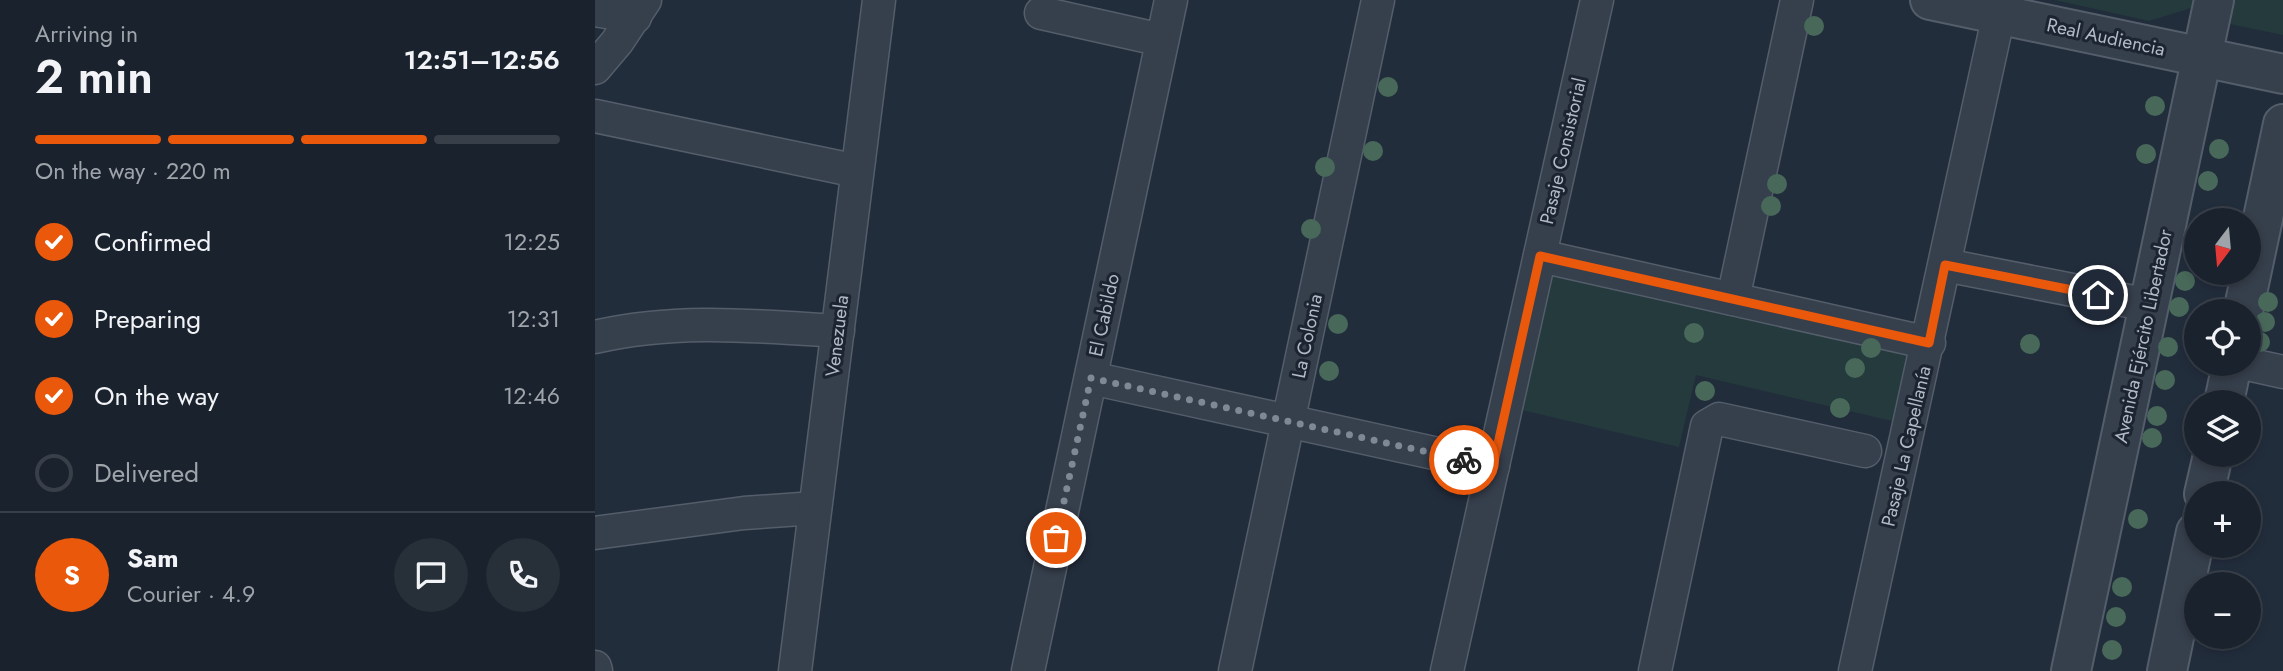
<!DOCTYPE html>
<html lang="en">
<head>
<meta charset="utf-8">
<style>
	:root { --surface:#1a222d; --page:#272f39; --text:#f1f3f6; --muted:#9fa4aa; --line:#383f49; --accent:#ea580c }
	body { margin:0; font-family:Jost,sans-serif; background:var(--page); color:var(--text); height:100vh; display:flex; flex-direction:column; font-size:26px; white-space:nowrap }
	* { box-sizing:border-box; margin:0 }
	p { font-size:23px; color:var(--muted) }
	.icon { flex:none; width:38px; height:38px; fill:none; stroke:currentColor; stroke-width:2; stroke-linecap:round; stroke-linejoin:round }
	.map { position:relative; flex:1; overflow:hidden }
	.sheet { display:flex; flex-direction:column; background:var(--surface); width:595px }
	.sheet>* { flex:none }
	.needle { width:46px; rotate:196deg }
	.buttons { position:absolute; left:1589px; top:208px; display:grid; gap:14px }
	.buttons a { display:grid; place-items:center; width:77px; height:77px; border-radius:50%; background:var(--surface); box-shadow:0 4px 10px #0003,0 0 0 2px var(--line); font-size:35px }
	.pin { position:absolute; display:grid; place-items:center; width:60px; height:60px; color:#fff; margin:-30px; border:4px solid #fff; border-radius:50%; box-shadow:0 2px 7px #0007 }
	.courier { position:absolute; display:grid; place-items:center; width:70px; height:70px; margin:-35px; border:5px solid #ea580c; border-radius:50%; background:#fff; color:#222; box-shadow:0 2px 9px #0007 }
	.headline em { font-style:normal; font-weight:600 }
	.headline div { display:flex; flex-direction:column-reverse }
	.headline { display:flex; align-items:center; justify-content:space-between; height:119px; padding:0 35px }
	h1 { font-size:46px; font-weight:600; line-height:52px }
	.bar { display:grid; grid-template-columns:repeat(4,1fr); gap:10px 7px; align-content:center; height:84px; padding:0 35px }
	.bar i { height:9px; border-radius:5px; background:var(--line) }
	.bar .active { background:var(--accent) }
	.bar p { grid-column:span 4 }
	.line { display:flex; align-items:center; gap:18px; padding:0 35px; border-top:2px solid var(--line) }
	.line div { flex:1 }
	.round { display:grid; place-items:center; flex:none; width:74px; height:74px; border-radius:37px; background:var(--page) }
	ol { padding:0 35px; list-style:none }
	li { display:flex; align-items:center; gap:21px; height:77px }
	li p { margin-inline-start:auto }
	li .icon { padding:7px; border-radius:50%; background:var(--accent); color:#fff; stroke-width:4 }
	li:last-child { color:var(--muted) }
	li i { width:38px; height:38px; border:4px solid var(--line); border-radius:50% }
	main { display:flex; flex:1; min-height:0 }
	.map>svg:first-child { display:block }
	.green { fill:#243a3d }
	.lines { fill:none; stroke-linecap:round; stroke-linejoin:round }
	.minor-casing { stroke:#545d6a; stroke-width:35 }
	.tertiary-casing { stroke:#545d6a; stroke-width:42 }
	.minor { stroke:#363f4c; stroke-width:32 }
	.tertiary { stroke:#363f4c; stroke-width:38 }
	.tree { fill:#48685a }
	.done { stroke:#7f8996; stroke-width:7; stroke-dasharray:0 12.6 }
	.route { stroke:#ea580c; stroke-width:9 }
	.labels { text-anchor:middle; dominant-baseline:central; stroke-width:6; stroke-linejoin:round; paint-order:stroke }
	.street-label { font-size:19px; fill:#b1bac7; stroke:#1b2430 }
</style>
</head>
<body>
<main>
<section class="sheet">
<div class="headline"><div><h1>2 min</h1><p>Arriving in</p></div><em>12:51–12:56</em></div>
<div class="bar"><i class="active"></i><i class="active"></i><i class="active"></i><i></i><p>On the way · 220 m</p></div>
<ol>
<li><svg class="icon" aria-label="check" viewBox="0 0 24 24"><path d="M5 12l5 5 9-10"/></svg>Confirmed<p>12:25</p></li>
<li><svg class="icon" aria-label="check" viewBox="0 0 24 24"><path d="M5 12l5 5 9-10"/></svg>Preparing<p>12:31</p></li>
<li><svg class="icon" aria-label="check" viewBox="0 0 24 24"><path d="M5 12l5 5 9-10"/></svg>On the way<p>12:46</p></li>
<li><i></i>Delivered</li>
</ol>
<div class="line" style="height:126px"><b class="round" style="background:var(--accent);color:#fff">S</b><div><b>Sam</b><p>Courier · 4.9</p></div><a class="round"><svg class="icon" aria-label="chat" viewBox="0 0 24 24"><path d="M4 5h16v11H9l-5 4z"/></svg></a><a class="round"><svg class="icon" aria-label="phone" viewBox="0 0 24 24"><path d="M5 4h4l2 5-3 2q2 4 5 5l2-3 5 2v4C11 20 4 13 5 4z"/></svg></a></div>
</section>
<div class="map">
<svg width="1688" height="671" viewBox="0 0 1688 671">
	<rect width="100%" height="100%" fill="#222d3c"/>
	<g class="green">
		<polygon points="1460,0 1598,0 1596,8 1554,21"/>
		<polygon points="1635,0 1688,0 1688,35 1630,23"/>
		<polygon points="957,262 1314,344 1297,421 1101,375 1084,447 923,409"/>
	</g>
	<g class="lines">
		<g class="minor-casing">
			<g id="minor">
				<polyline points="0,10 40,17"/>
				<polyline points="446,13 567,40"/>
				<polyline points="0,68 22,42 50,0"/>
				<polyline points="0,116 262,171"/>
				<polyline points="945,256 1334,343"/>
				<polyline points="1350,265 1554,305"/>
				<polyline points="1138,299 1202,0"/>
				<path d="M0,337C81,318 161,326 243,331"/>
				<polyline points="1652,364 1688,372"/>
				<polyline points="496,378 898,466"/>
				<polyline points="0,533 149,513 220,508"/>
				<polyline points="0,667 1,671"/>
				<polyline points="200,671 284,0"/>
				<polyline points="433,671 576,0"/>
				<polyline points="640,671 783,0"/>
				<polyline points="852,671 1002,0"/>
				<polyline points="1060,671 1112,426 1124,419 1270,451"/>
				<polyline points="1260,671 1404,14"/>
			</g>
		</g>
		<g class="tertiary-casing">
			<g id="tertiary">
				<polyline points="1335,0 1688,74"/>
				<polyline points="1648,312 1688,124"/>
				<polyline points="1629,402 1637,364"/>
				<polyline points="1609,494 1618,455"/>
				<polyline points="1476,671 1619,0"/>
				<polyline points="1572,671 1601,532"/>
			</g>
		</g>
		<use href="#minor" class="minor"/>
		<use href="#tertiary" class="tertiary"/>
	</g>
	<g class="tree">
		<circle cx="1219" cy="26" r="10"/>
		<circle cx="793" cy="87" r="10"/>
		<circle cx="1560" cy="106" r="10"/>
		<circle cx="1624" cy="149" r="10"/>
		<circle cx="778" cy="151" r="10"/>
		<circle cx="1551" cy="154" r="10"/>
		<circle cx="730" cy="167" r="10"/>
		<circle cx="1613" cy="181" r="10"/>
		<circle cx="1182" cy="184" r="10"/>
		<circle cx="1176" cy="206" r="10"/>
		<circle cx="716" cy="229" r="10"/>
		<circle cx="1590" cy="281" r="10"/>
		<circle cx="1673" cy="302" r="10"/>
		<circle cx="1584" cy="307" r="10"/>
		<circle cx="1670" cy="322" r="10"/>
		<circle cx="743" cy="324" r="10"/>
		<circle cx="1099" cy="333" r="10"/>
		<circle cx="1665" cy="342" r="10"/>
		<circle cx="1435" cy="344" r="10"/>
		<circle cx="1573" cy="347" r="10"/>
		<circle cx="1276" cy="348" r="10"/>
		<circle cx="1260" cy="368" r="10"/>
		<circle cx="734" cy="371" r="10"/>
		<circle cx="1570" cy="380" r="10"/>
		<circle cx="1110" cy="391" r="10"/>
		<circle cx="1245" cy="408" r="10"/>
		<circle cx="1562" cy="416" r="10"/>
		<circle cx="1557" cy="438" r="10"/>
		<circle cx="1543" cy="519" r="10"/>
		<circle cx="1527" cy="587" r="10"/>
		<circle cx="1521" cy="617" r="10"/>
		<circle cx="1517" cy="650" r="10"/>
	</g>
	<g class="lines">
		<polyline class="done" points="461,538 496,378 869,460"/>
		<polyline class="route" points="869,460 898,466 945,256 1334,343 1350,265 1503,295"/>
	</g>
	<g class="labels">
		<g class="street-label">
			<text transform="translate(1511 37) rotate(12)">Real Audiencia</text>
			<text transform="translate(968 151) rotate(-77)">Pasaje Consistorial</text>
			<text transform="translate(509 315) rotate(-78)">El Cabildo</text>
			<text transform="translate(242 336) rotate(-83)">Venezuela</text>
			<text transform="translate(712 336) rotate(-78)">La Colonia</text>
			<text transform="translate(1548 336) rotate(-78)">Avenida Ejército Libertador</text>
			<text transform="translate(1311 446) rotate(-77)">Pasaje La Capellanía</text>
		</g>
	</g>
</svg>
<div class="buttons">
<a><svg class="needle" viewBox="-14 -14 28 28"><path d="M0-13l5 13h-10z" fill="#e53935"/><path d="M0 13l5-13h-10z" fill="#9fa4aa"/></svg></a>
<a><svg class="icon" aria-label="locate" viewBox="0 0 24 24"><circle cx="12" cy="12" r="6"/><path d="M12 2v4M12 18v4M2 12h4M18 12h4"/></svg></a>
<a><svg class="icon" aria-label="layers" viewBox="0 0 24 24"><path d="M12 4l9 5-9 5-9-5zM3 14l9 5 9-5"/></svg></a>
<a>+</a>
<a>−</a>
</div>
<div class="pin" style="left:461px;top:538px;background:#ea580c"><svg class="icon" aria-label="bag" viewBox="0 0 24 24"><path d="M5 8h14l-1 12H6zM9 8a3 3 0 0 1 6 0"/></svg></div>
<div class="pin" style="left:1503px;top:295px;background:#1f2937"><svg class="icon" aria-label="home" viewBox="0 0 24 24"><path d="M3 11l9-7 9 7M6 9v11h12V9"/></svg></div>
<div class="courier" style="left:869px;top:460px"><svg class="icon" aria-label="bike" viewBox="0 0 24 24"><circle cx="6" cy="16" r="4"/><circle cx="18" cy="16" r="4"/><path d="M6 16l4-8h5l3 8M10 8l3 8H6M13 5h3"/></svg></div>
</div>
</main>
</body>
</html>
